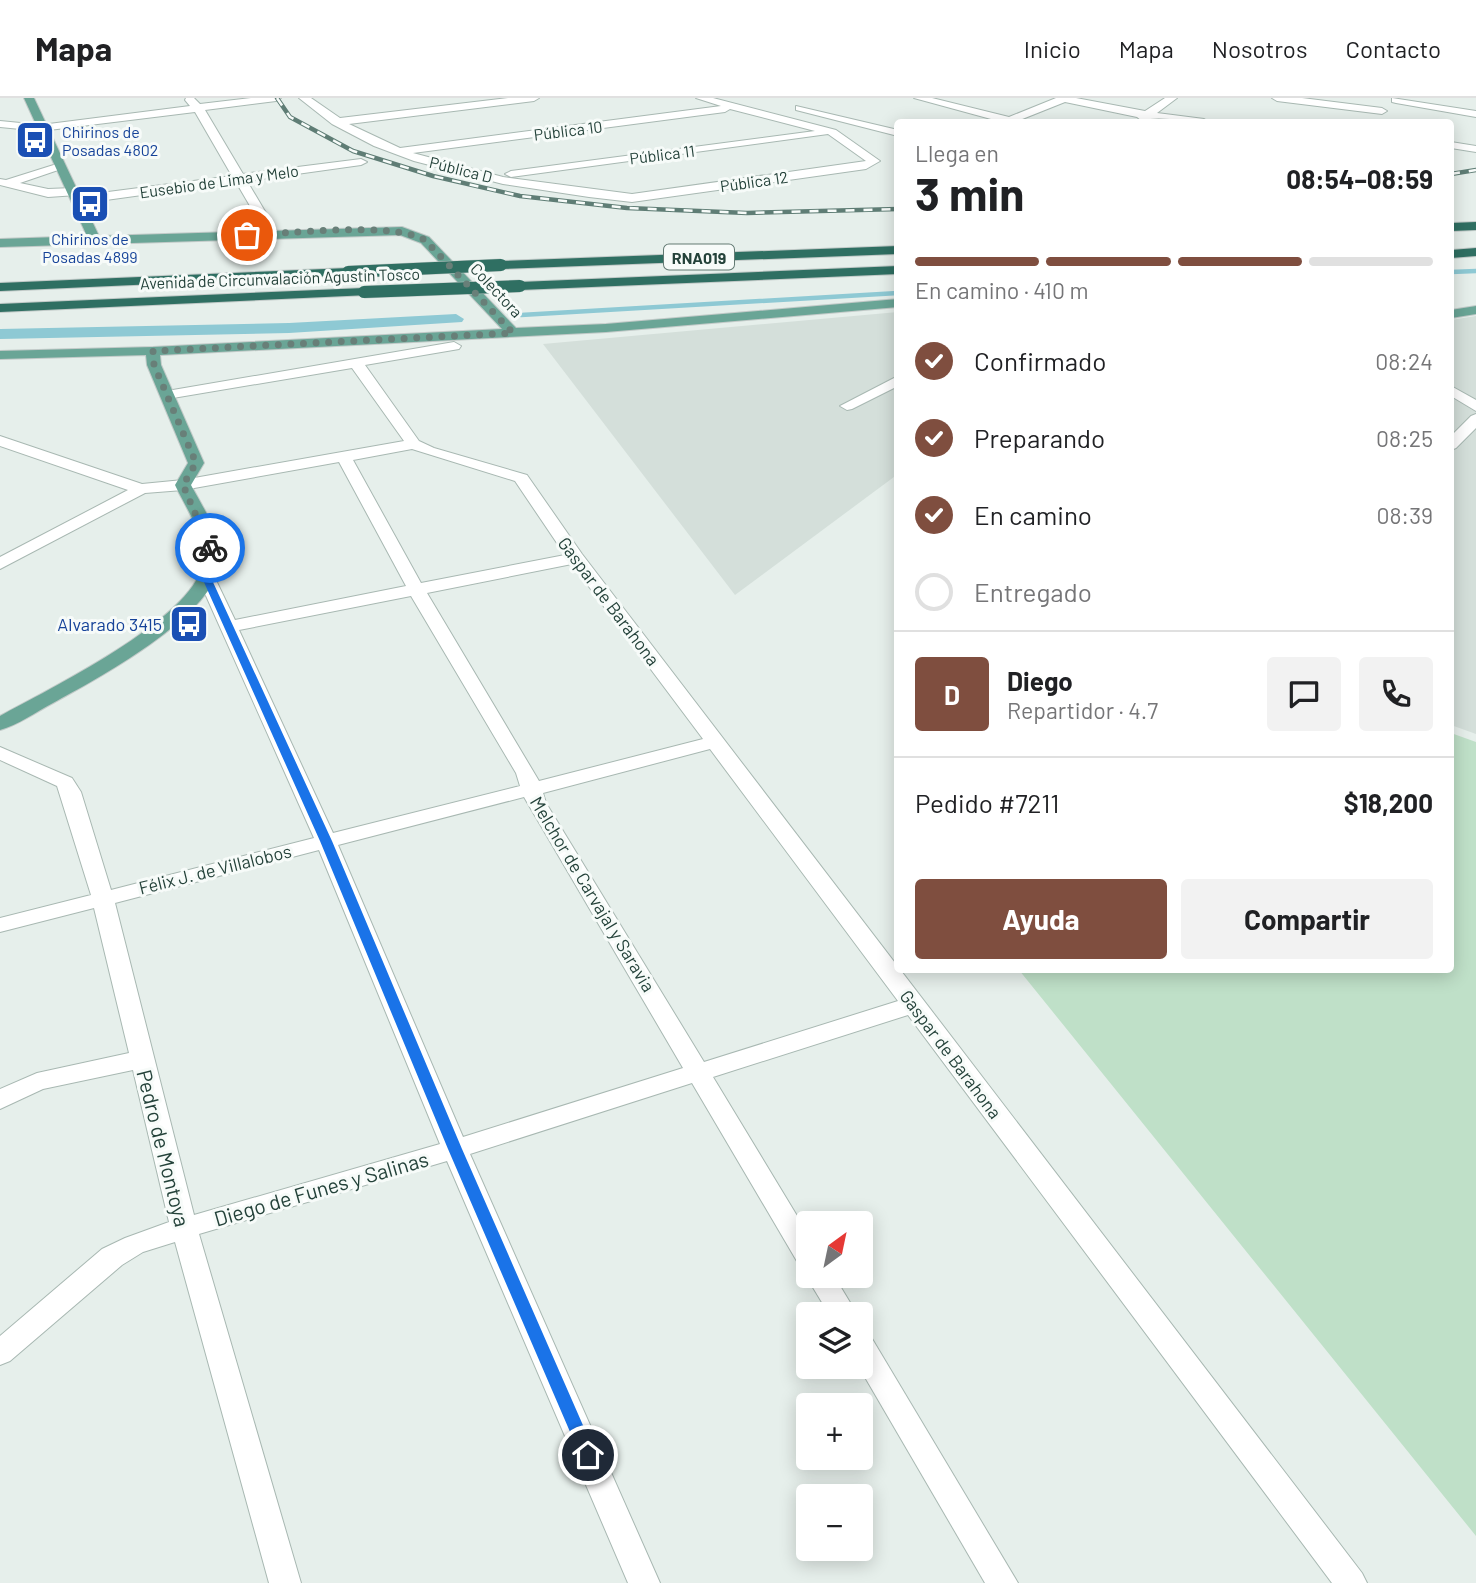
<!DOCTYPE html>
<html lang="es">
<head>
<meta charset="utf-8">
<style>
	:root { --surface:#fff; --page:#f2f2f2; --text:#202124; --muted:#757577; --line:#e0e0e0; --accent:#7f4e3f }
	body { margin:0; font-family:Barlow,sans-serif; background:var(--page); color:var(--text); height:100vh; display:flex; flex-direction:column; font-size:26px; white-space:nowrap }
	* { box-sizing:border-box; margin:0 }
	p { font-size:23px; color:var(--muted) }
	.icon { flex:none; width:38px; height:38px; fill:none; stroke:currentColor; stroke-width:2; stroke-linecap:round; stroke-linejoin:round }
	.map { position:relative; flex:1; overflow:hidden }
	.drawer { position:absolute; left:894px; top:21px; width:560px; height:854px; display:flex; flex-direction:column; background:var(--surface); border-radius:7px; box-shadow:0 4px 18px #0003 }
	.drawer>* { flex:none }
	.needle { width:46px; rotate:33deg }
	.controls { position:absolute; left:796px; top:1113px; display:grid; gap:14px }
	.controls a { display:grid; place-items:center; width:77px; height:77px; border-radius:7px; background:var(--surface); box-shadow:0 4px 18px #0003; font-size:35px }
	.pin { position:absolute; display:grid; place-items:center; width:60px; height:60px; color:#fff; margin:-30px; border:4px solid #fff; border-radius:50%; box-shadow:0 2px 7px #0007 }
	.courier { position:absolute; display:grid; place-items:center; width:70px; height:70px; margin:-35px; border:5px solid #1a73e8; border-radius:50%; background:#fff; color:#222; box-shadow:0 2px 9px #0007 }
	.summary em { font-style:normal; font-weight:700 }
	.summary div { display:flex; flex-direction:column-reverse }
	.summary { display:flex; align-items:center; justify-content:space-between; height:119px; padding:0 21px }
	h1 { font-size:46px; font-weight:700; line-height:52px }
	.bar { display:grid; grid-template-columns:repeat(4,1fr); gap:10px 7px; align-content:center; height:84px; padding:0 21px }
	.bar i { height:9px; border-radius:5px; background:var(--line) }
	.bar .active { background:var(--accent) }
	.bar p { grid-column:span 4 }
	.line { display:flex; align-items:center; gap:18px; padding:0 21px; border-top:2px solid var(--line) }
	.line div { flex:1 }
	.round { display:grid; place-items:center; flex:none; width:74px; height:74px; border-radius:7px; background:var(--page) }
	ol { padding:0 21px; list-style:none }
	li { display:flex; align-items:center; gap:21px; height:77px }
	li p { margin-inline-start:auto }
	li .icon { padding:7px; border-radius:50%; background:var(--accent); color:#fff; stroke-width:4 }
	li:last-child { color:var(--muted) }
	li i { width:38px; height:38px; border:4px solid var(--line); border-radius:50% }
	.action { display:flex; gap:14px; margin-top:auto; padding:14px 21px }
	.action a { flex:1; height:80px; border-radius:7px; background:var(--accent); color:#fff; font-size:28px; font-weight:700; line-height:80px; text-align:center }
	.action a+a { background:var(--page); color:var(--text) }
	header { display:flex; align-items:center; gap:42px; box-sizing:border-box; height:98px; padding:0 35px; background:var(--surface); border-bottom:2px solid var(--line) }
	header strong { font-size:33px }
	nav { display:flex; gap:38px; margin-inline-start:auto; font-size:24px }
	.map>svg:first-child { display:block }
	.built { fill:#d4dfda }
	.green { fill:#bfe0c8 }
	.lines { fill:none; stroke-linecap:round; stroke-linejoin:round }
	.stream { stroke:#8ec9d4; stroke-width:4.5 }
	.canal { fill:#8ec9d4; fill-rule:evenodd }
	.minor-casing { stroke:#a8b8b2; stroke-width:2 }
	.major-casing { stroke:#c2cac8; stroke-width:2 }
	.highway-casing { stroke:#c2cac8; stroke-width:2 }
	.minor { fill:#fff; fill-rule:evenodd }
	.major { fill:#6aa596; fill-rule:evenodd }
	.highway { fill:#2f6f62; fill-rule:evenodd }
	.rail-casing { stroke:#5f7d75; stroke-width:4.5 }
	.rail { stroke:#f7fbf9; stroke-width:2.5; stroke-dasharray:9; stroke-linecap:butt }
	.highway-bridge-casing { stroke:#c2cac8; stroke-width:13; stroke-linecap:butt }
	.highway-bridge { stroke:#2f6f62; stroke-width:12 }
	.route { fill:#1a73e8 }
	.done { stroke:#687f78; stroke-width:7; stroke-dasharray:0 12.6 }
	.labels { text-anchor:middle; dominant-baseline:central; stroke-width:6; stroke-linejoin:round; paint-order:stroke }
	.far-street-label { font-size:16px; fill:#24423a; stroke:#f7fbf9 }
	.far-transit-label { font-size:16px; fill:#164399; stroke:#f7fbf9; text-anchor:start }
	.shield { fill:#f7fbf9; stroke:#637a73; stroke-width:2 }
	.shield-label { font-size:16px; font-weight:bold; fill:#24423a }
	.street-label { font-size:18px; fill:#24423a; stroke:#f7fbf9 }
	.transit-label { font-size:18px; fill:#164399; stroke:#f7fbf9; text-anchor:end }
	.near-street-label { font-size:21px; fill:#24423a; stroke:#f7fbf9 }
</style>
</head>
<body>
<header>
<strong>Mapa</strong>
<nav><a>Inicio</a><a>Mapa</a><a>Nosotros</a><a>Contacto</a></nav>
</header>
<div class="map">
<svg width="1476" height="1485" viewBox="0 0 1476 1485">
	<rect width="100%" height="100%" fill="#e6efeb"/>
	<g class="built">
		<polygon points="898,214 898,376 735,497 543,246"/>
		<polygon points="1476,218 1476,636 1451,627 1451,222"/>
	</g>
	<polygon class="green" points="1451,635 1476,644 1476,1438 1019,872 1451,872"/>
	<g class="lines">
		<g class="stream">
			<polyline points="1451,174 1476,173"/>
			<polyline points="521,217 898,195"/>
		</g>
		<polygon class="canal" points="456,216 464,221 462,224 289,235 0,241 0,231 289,225"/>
		<g class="minor-casing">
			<g id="minor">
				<polygon points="186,0 194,0 200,6 251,0 281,0 276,3 205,12 243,76 361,61 367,64 361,67 247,83 279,137 273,141 267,137 236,84 77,106 71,102 77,98 232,78 195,14 41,33 0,29 0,23 41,27 190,8 185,2"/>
				<path d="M299,0H311L340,20L508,0H539L534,3L349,26L400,50L721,8L696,0H713L836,32L880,63L866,71L632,104L589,99L503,86L414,63L374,48L332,26ZM730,11L815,33L511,73L505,76L511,79L828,36L866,63L632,96L503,79L413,55L725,14Z"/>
				<path d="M914,0H932L1009,19L1056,0H1076L1145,13L1165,0H1177L1157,15L1204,21L1209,24C1189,26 1161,16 1142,23L1137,19L1065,4L1015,24H1002Z"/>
				<polygon points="1272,0 1302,0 1382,10 1387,13 1382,16 1277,3"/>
				<polygon points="1392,0 1476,13 1476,19 1396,5 1392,4"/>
				<polygon points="796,8 898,32 898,38 796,12"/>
				<polygon points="1451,44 1476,48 1476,54 1451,50"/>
				<polygon points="60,65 64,66 64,70 20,85 48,91 73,90 79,94 77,97 48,99 0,87 0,81 6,82"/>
				<path d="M454,244L461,248L459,251L365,267L419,343L434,350L527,377L582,456L1362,1475L1367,1485H1332L908,917L713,979L808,1136V1169L798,1165L692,985L470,1056L660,1485H628L447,1063L199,1136L301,1485H269L175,1144L143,1154L122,1167L10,1263L0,1267V1238L102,1151L125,1140L169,1124L133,972L43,991L0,1011V991L37,975L129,955L94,810L0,834V820L91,797L57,688L0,662V649L72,680L81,694L111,792L314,740L199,482L208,477L214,478L235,522L406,488L339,364L183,392L145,395L0,471V459L128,392L0,348V338L142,386L183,382L404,343L352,270L167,301L160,297L167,293ZM412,351L515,383L565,457L421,485L353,362ZM572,466L703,641L539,683L427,495ZM411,498L516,675L520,688L333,735L239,532ZM710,651L898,903L704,964L546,705L543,695ZM524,699L683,970L463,1039L338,747ZM319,752L440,1046L194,1117L115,805Z"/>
				<polygon points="898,278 898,288 852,311 847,312 840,308"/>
				<polygon points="1451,288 1476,302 1476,313 1451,298"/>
				<polygon points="1476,316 1476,330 1456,350 1451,352 1451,338 1471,318"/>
				<polygon points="808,1174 808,1178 834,1178 857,1216 829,1216 806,1178"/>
				<polygon points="861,1235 871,1239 1018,1485 985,1485 859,1269"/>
			</g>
		</g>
		<g class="major-casing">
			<g id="major">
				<path d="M24,0H34L99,138L402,129L429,139L516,230L606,226L898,201V209L606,234L160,257L161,267L204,365L191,387C203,410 224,440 220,467C210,520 97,581 53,605C36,614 18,627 0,632V618C47,592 193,521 202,467C207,440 186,410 175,387L188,365L147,267L146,257L0,261V253L153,249L502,231L421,145L400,137L0,149V141L87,138Z"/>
				<polygon points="1476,208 1476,216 1451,220 1451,212"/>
			</g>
		</g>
		<g class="highway-casing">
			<g id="highway">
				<polygon points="1476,124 1476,132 1451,133 1451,125"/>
				<polygon points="898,148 898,156 501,171 495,167 501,163"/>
				<polygon points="1476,150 1476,158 1451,160 1451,152"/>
				<polygon points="898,168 898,176 520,192 513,188 520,184"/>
				<polygon points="348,170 353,171 353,177 0,193 0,185"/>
				<polygon points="364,190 371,194 369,197 0,214 0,206"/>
			</g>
		</g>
		<use href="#minor" class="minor"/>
		<use href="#major" class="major"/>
		<use href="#highway" class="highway"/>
		<g class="rail-casing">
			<g id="rail">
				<polyline points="277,0 290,19 353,53 433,78 520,98 627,110 747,115 898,111"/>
				<polyline points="1451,76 1476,72"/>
			</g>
		</g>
		<use href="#rail" class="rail"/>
		<g class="highway-bridge-casing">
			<g id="highway-bridge">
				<polyline points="348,174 501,167"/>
				<polyline points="364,194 520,188"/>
			</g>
		</g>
		<use href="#highway-bridge" class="highway-bridge"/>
	</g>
	<polygon class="route" points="210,447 215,450 216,467 212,482 332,743 462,1051 596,1357 594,1362 583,1362 580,1357 448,1051 320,743 203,482 207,467 206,450"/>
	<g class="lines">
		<path class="done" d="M210,450L183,387L196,365L154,267L153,253L513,235L425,142C392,123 289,136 247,137"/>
	</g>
	<defs>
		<g id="bus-square" transform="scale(2.0125)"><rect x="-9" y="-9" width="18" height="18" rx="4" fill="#1a4fb4" stroke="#f7fbf9"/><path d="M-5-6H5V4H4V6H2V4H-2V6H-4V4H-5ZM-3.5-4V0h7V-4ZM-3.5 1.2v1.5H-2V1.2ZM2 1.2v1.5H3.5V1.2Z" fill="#fff"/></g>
	</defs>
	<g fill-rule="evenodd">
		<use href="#bus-square" x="35" y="42"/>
		<use href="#bus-square" x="90" y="106"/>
		<use href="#bus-square" x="189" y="526"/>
	</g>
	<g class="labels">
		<g class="far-street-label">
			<text transform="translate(568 32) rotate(-7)">Pública 10</text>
			<text transform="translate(662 56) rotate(-7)">Pública 11</text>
			<text transform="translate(461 71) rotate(14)">Pública D</text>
			<text transform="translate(219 83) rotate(-8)">Eusebio de Lima y Melo</text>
			<text transform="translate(754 83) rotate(-8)">Pública 12</text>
			<text transform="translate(280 180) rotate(-2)">Avenida de Circunvalación Agustín Tosco</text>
			<text transform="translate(497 192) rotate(47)">Colectora</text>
		</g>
		<g class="far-transit-label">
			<text x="62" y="33">Chirinos de<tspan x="62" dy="18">Posadas 4802</tspan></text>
			<text x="90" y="140" text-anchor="middle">Chirinos de<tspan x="90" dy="18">Posadas 4899</tspan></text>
		</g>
		<rect class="shield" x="664" y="146.5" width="70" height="25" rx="5"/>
		<g class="shield-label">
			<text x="699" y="159">RNA019</text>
		</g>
		<g class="street-label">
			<text transform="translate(609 503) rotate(53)">Gaspar de Barahona</text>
			<text transform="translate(215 771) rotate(-14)">Félix J. de Villalobos</text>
			<text transform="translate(593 796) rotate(59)">Melchor de Carvajal y Saravia</text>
			<text transform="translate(951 956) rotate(53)">Gaspar de Barahona</text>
		</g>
		<g class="transit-label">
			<text x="162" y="526">Alvarado 3415</text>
		</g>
		<g class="near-street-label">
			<text transform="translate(164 1050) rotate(76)">Pedro de Montoya</text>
			<text transform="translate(321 1090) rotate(-16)">Diego de Funes y Salinas</text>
		</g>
	</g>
</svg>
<div class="controls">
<a><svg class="needle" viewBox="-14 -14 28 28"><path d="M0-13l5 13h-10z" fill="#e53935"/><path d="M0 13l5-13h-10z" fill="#757577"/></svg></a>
<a><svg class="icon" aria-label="layers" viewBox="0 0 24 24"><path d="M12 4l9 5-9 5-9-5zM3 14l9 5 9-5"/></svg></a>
<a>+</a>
<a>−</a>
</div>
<div class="pin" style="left:247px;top:137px;background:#ea580c"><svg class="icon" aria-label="bag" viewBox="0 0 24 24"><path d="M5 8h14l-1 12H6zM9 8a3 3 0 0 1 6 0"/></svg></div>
<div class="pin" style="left:588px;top:1357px;background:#1f2937"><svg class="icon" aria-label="home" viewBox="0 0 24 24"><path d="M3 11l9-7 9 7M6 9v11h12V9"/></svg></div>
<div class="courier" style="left:210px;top:450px"><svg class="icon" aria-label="bike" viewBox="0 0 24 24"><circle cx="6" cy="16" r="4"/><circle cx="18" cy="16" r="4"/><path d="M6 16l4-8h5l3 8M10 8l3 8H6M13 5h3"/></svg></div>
<section class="drawer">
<div class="summary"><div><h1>3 min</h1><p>Llega en</p></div><em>08:54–08:59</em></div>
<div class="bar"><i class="active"></i><i class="active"></i><i class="active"></i><i></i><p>En camino · 410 m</p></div>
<ol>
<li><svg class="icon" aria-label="check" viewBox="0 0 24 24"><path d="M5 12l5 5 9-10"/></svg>Confirmado<p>08:24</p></li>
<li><svg class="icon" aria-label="check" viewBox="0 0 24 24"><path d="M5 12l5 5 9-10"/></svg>Preparando<p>08:25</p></li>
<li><svg class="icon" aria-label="check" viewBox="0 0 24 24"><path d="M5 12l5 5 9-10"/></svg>En camino<p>08:39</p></li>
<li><i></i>Entregado</li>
</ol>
<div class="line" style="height:126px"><b class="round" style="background:var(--accent);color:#fff">D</b><div><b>Diego</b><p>Repartidor · 4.7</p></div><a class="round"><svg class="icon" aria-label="chat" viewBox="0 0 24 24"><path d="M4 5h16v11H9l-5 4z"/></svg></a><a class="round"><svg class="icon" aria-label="phone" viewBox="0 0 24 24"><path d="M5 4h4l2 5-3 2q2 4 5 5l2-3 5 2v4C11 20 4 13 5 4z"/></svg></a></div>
<div class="line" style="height:91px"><div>Pedido #7211</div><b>$18,200</b></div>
<div class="action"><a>Ayuda</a><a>Compartir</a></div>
</section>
</div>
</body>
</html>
